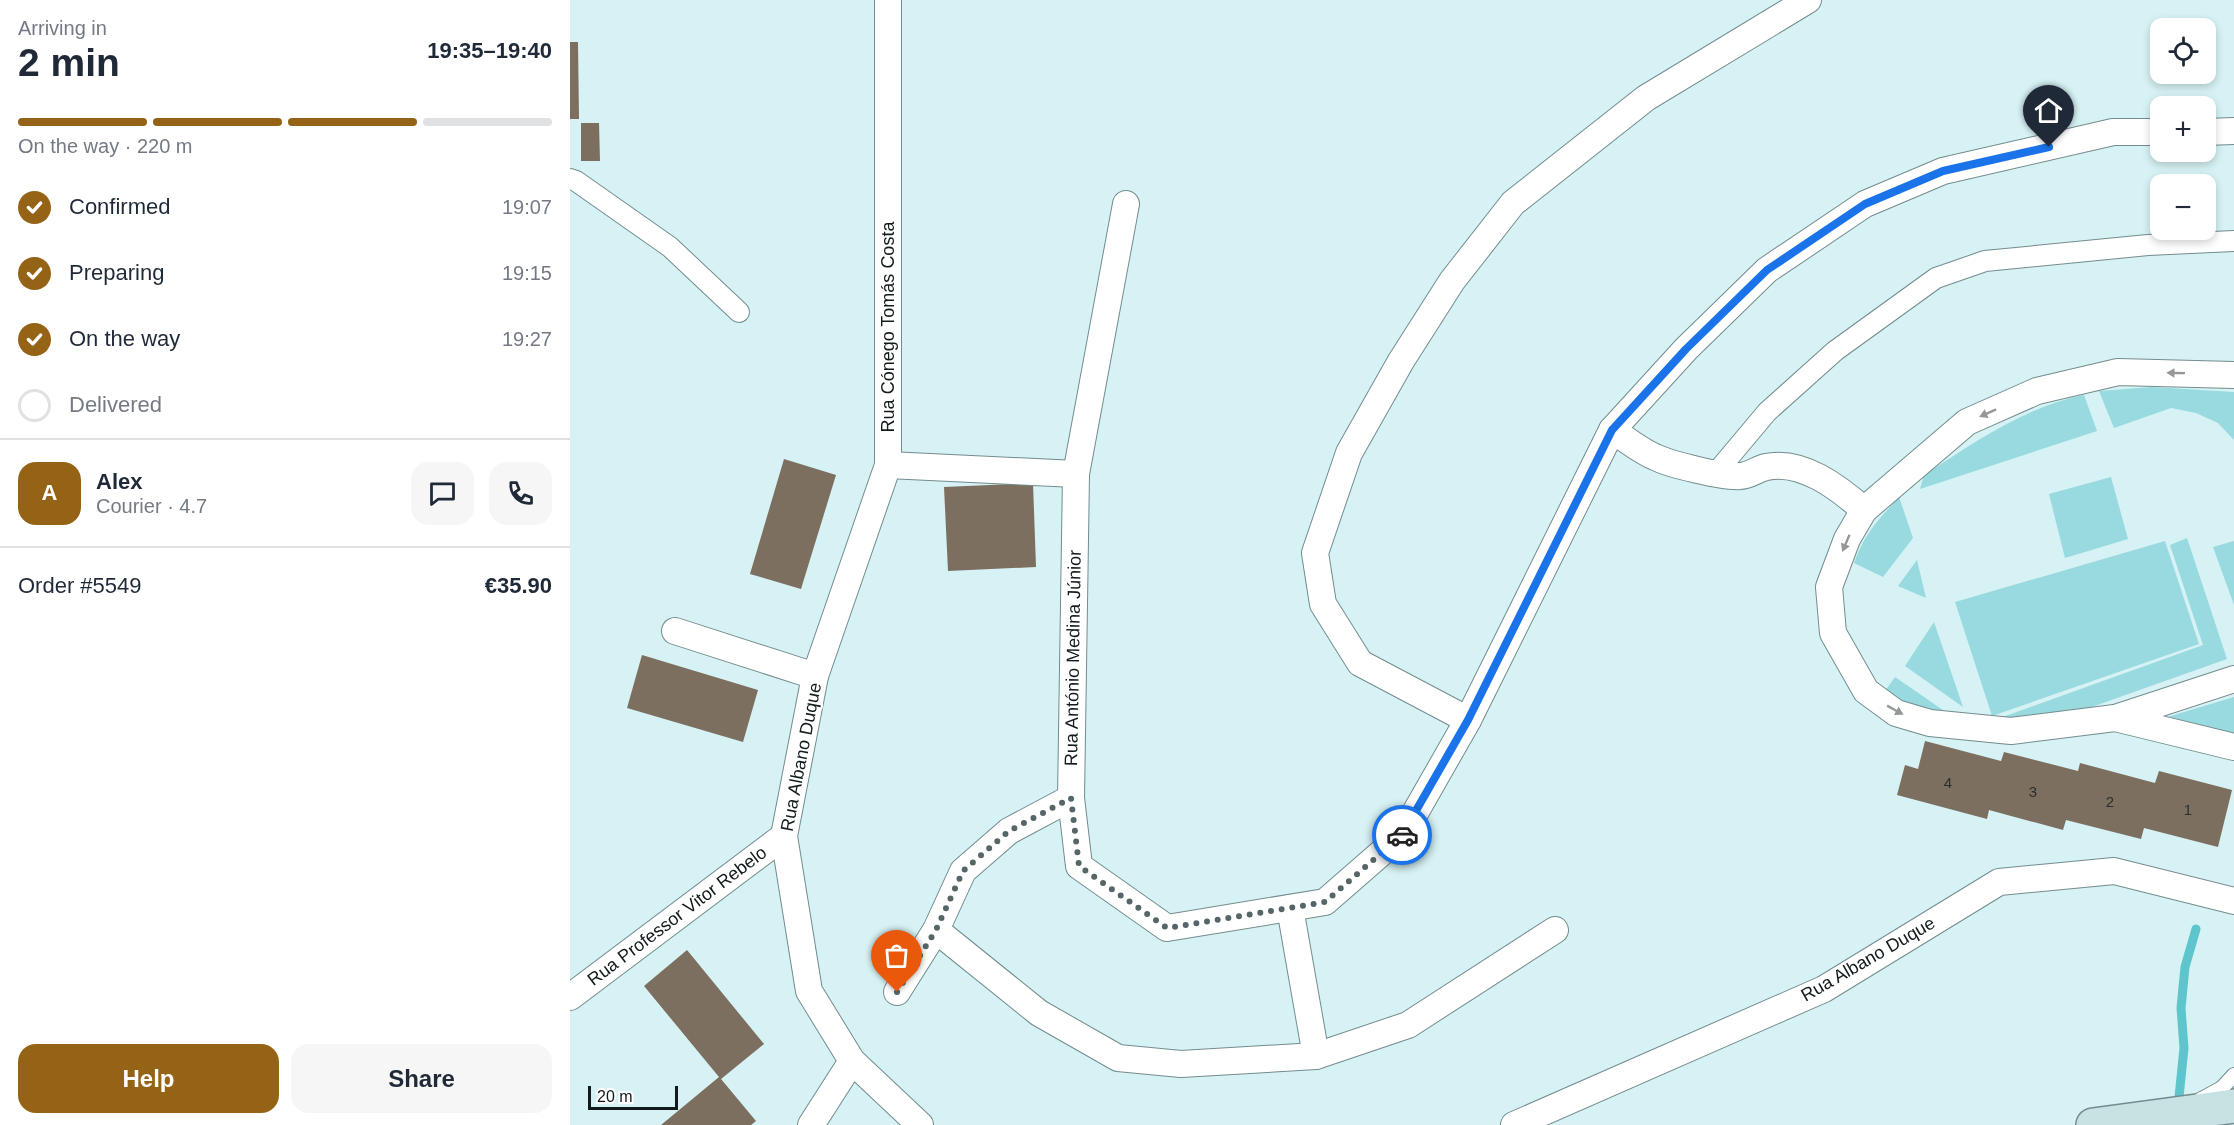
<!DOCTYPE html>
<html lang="en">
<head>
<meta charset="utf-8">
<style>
	:root { --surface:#fff; --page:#f6f6f7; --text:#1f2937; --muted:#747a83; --line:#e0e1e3; --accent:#956315 }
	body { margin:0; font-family:Arial,sans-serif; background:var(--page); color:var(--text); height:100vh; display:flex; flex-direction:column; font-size:22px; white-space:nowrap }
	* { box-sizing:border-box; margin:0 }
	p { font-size:20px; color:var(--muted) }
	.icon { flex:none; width:33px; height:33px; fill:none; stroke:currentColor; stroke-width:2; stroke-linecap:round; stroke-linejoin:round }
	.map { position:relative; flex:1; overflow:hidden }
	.details { display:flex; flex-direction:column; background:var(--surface); width:570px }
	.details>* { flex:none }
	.buttons { position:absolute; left:1580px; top:18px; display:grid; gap:12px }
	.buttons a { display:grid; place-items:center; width:66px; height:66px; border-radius:12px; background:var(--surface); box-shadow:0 3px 9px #0003; font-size:30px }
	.scale { position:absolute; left:18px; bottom:15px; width:90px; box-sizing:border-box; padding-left:6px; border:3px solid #111b1c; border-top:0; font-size:16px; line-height:21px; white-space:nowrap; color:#111b1c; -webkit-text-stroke:4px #fff; paint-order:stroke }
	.pin { position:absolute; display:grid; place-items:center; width:51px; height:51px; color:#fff; margin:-62px -26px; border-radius:50% 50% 50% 0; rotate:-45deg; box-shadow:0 0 6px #0007 }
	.pin .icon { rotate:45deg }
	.courier { position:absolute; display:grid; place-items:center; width:60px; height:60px; margin:-30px; border:4px solid #1a73e8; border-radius:50%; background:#fff; color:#222; box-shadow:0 2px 8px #0007 }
	.head em { font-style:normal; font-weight:700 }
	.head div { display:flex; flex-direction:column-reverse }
	.head { display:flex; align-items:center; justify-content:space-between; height:102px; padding:0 18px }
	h1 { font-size:39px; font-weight:700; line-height:45px }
	.bar { display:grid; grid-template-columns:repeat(4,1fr); gap:9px 6px; align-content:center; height:72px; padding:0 18px }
	.bar i { height:8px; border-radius:4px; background:var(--line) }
	.bar .current { background:var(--accent) }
	.bar p { grid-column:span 4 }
	.line { display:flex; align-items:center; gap:15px; padding:0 18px; border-top:2px solid var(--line) }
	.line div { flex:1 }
	.round { display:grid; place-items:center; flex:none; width:63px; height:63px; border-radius:18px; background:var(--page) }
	ol { padding:0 18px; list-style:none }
	li { display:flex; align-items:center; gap:18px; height:66px }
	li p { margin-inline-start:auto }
	li .icon { padding:6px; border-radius:50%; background:var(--accent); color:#fff; stroke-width:4 }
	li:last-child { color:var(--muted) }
	li i { width:33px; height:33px; border:3px solid var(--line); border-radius:50% }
	.cta { display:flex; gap:12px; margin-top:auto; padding:12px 18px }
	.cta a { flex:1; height:69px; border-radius:18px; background:var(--accent); color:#fff; font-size:24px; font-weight:700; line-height:69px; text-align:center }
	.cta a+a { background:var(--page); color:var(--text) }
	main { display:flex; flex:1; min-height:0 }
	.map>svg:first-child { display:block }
	.green { fill:#98dadf }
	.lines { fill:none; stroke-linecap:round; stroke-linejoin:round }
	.stream { stroke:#5ec5cc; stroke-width:9 }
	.building { fill:#7c6f5f }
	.service-casing { stroke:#738c8e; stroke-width:16 }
	.pedestrian-casing { stroke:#738c8e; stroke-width:22 }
	.minor-casing { stroke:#738c8e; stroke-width:28 }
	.secondary-casing { stroke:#738c8e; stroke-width:36 }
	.service { stroke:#fff; stroke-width:14 }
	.pedestrian { stroke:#fff; stroke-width:20 }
	.minor { stroke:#fff; stroke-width:26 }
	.secondary { stroke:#c6e2e3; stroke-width:33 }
	.oneway { fill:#949899 }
	.done { stroke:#566668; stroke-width:6; stroke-dasharray:0 10.8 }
	.route { stroke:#1a73e8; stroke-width:8 }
	.labels { text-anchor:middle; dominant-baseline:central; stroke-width:4.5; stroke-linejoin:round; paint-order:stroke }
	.number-label { font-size:15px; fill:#2c302d }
	.street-label { font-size:18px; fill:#111b1c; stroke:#fff }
</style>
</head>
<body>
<main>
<section class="details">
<div class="head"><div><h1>2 min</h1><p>Arriving in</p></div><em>19:35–19:40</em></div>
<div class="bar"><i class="current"></i><i class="current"></i><i class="current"></i><i></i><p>On the way · 220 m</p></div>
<ol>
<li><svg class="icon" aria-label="check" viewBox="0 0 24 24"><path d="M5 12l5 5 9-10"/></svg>Confirmed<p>19:07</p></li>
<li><svg class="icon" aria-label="check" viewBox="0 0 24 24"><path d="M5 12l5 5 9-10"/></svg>Preparing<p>19:15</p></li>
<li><svg class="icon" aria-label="check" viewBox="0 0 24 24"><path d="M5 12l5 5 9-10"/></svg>On the way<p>19:27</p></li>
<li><i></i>Delivered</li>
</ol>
<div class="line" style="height:108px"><b class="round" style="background:var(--accent);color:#fff">A</b><div><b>Alex</b><p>Courier · 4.7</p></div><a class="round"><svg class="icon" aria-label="chat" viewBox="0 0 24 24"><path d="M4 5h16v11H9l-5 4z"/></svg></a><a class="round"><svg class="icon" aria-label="phone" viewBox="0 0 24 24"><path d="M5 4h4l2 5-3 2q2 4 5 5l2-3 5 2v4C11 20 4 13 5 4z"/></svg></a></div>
<div class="line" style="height:78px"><div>Order #5549</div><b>€35.90</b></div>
<div class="cta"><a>Help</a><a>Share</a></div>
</section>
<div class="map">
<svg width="1664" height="1125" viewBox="0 0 1664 1125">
	<rect width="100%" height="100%" fill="#d6f2f4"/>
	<g class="green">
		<polygon points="1582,387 1664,392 1664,440 1648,423 1626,413 1601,408 1544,428 1529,391"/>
		<path d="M1514,395L1527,431L1350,489L1354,475C1404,443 1454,407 1514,395Z"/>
		<polygon points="1541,477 1558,539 1495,558 1479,494"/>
		<path d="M1329,497L1343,538L1313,577L1284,563C1295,533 1308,520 1329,497Z"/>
		<polygon points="1617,538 1657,659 1502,714 1427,719 1633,645 1600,545"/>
		<polygon points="1595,541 1629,644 1422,716 1385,602"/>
		<polygon points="1664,541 1664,605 1643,547"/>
		<polygon points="1347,560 1356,598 1328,586"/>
		<polygon points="1364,622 1393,707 1335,666"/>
		<polygon points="1325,677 1386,719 1335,705 1315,691"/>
		<polygon points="1664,697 1664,738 1594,718"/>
	</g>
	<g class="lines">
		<polyline class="stream" points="1608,1107 1614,1048 1611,1008 1615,967 1626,929"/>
	</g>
	<g class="building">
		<polygon points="0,42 8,42 9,119 0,119"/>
		<polygon points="11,123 29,123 30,161 11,161"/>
		<polygon points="214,459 266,475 231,589 180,574"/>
		<polygon points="463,483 466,567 378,571 374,487"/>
		<polygon points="72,655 188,690 173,742 57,708"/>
		<polygon points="1355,741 1431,761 1434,752 1508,771 1510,763 1585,783 1589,771 1662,790 1648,847 1574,828 1571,839 1496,820 1493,830 1419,810 1417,819 1327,795 1335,765 1348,769"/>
		<polygon points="117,950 194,1044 151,1079 186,1121 181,1125 91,1125 149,1077 74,986"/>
	</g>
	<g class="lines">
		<g class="service-casing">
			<polyline id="service" points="1630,1100 1652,1088 1664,1075"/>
		</g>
		<g class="pedestrian-casing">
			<g id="pedestrian">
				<polyline points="0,179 6,181 100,247 169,312"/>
				<polyline points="1145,474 1197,412 1265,351 1366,278 1415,261 1578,245 1664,241"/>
			</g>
		</g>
		<g class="minor-casing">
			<g id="minor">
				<polyline points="318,0 318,465 245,676 214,836 239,991 282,1061 350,1125"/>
				<polyline points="1635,132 1664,131"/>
				<polyline points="556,204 506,474 501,798 509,866 597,928 755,902 833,834 898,720 1042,430 1116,349 1197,270 1295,204 1373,171 1543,132 1590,132"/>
				<polyline points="1664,375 1548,372 1467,391 1397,422 1294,510 1277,539 1259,587 1263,633 1296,691 1326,713 1360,723 1441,731 1545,718 1664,679"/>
				<path d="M1042,430C1056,439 1070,451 1085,457C1099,464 1155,478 1170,476C1179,476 1187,469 1196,467C1232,459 1269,488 1294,510"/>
				<polyline points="318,465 506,474"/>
				<polyline points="105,631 245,676"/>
				<polyline points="1545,718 1664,747"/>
				<polyline points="898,720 790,663 753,604 745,553 779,453 831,361 882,281 943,203 1076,98 1238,0"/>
				<polyline points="720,908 746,1056"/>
				<polyline points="366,930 469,1013 548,1058 611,1064 746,1056 838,1025 985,930"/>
				<polyline points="327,992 366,930 393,871 439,831 501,798"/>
				<polyline points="0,997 214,836"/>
				<polyline points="241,1125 282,1061"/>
				<polyline points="944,1125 1254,989 1429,882 1544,871 1664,901"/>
			</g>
		</g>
		<g class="secondary-casing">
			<polyline id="secondary" points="1523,1125 1664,1106"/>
		</g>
		<use href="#service" class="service"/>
		<use href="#pedestrian" class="pedestrian"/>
		<use href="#minor" class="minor"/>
		<use href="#secondary" class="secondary"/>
	</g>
	<defs><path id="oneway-solid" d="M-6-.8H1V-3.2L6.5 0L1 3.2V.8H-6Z" transform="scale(1.5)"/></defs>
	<g class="oneway">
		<use href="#oneway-solid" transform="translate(1606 373) rotate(-179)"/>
		<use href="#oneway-solid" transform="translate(1418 413) rotate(156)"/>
		<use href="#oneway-solid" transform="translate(1276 543) rotate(113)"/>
		<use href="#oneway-solid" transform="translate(1325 710) rotate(29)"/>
	</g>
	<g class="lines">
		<polyline class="done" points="327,992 366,930 393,871 439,831 501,798 509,866 597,928 755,902 832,835"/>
		<polyline class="route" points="832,835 898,720 1042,430 1116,349 1197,270 1295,204 1373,171 1479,147"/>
	</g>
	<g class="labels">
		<g class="number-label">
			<text x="1378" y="782">4</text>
			<text x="1463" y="791">3</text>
			<text x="1540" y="801">2</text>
			<text x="1618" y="809">1</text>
		</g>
		<g class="street-label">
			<text transform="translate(318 327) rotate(-90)">Rua Cónego Tomás Costa</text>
			<text transform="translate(503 658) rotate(-89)">Rua António Medina Júnior</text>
			<text transform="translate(231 757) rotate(-79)">Rua Albano Duque</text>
			<text transform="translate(107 916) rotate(-37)">Rua Professor Vitor Rebelo</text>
			<text transform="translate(1298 959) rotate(-30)">Rua Albano Duque</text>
		</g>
	</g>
</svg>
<div class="buttons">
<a><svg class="icon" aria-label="locate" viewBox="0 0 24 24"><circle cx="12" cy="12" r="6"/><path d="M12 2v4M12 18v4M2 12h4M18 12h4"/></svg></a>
<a>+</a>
<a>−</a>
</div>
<div class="scale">20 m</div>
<div class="pin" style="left:327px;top:992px;background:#ea580c"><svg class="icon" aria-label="bag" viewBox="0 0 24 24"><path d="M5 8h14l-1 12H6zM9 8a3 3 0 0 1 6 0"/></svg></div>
<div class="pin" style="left:1479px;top:147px;background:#1f2937"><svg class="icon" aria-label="home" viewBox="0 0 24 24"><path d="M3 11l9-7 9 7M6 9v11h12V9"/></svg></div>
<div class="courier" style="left:832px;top:835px"><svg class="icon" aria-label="car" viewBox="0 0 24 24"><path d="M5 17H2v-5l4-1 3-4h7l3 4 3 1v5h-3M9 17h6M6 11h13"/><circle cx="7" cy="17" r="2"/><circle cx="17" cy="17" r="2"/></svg></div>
</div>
</main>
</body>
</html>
